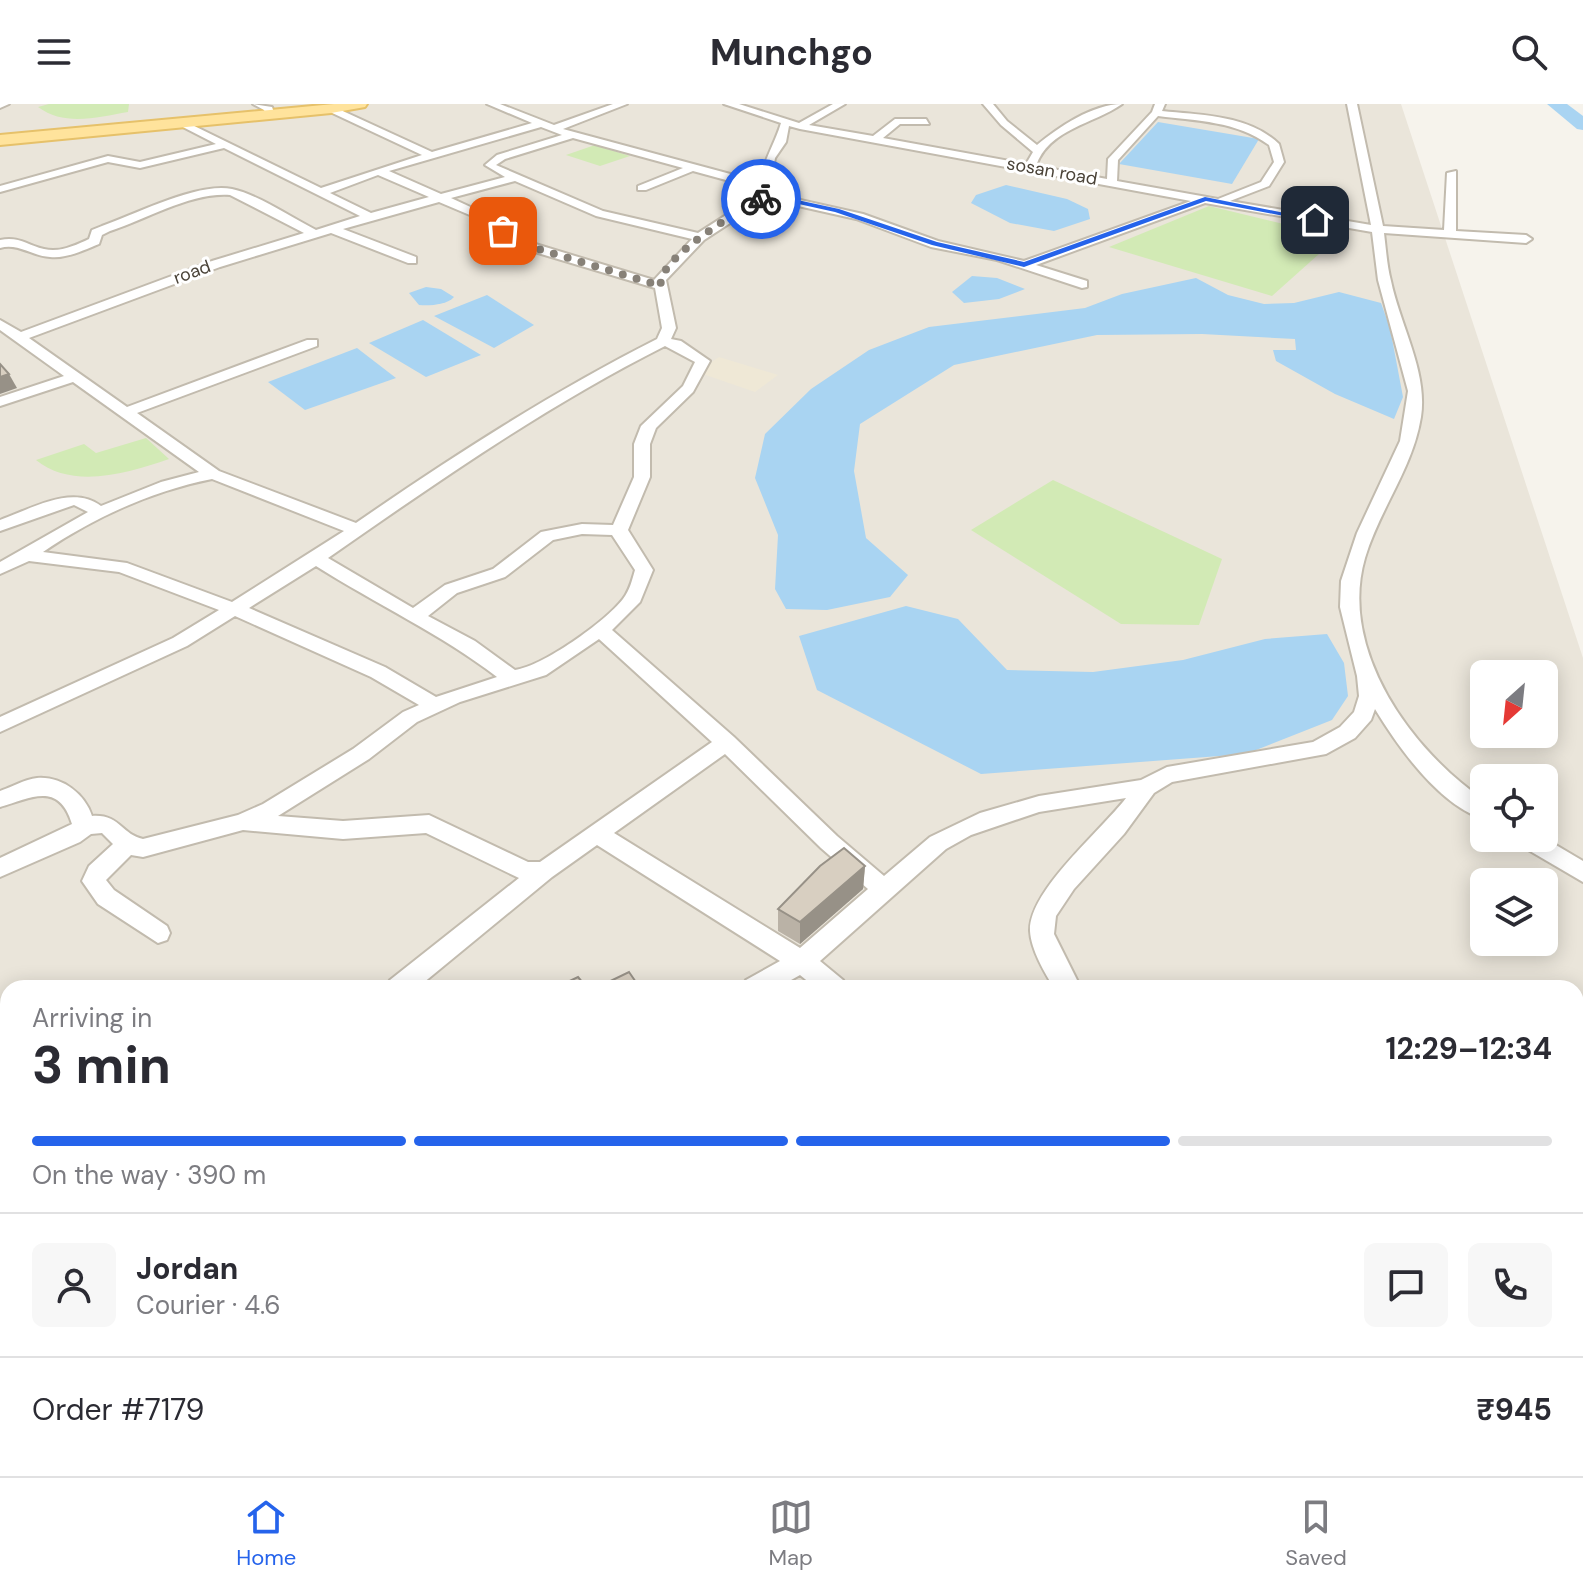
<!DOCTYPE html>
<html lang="en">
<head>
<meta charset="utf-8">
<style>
	:root { --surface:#fff; --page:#f7f7f7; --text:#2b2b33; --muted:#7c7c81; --line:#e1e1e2; --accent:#2563eb }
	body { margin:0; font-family:"DM Sans",sans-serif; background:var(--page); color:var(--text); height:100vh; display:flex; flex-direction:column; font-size:30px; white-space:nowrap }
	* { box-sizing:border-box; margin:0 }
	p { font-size:26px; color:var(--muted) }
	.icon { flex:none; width:44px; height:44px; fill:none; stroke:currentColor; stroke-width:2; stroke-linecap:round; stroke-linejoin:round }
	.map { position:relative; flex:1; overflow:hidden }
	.side { position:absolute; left:0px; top:876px; width:1584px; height:496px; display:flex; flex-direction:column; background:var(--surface); border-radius:24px 24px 0 0; box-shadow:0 4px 20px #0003 }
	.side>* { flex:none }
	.needle { width:52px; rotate:207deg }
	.tools { position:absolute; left:1470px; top:556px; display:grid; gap:16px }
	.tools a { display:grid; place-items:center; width:88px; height:88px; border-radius:12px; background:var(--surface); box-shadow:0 4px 20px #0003; font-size:40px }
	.pin { position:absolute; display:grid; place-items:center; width:68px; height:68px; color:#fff; margin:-34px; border-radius:16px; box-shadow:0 4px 12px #0006 }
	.courier { position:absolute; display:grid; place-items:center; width:80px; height:80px; margin:-40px; border:6px solid #2563eb; border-radius:50%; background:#fff; color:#222; box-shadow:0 2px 10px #0007 }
	.overview em { font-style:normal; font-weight:700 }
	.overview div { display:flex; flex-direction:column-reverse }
	.overview { display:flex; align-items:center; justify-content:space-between; height:136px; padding:0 32px }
	h1 { font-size:52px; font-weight:700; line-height:60px }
	.bar { display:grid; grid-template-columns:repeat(4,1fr); gap:12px 8px; align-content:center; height:96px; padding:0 32px }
	.bar i { height:10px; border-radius:6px; background:var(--line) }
	.bar .current { background:var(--accent) }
	.bar p { grid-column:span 4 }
	.line { display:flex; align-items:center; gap:20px; padding:0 32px; border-top:2px solid var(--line) }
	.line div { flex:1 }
	.round { display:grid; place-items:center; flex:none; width:84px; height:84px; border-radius:12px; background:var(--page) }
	header { display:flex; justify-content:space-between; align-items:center; height:104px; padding:0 32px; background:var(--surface); font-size:36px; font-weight:700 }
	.dock { display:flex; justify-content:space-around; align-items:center; height:112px; border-top:2px solid var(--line); background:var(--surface); font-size:22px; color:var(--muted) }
	.dock a { display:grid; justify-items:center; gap:4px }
	.dock .current { color:var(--accent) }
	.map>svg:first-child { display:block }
	.residential { fill:#eae5da; fill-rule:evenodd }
	.education { fill:#efe8d6 }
	.green { fill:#d2eab5 }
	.water { fill:#a9d4f2 }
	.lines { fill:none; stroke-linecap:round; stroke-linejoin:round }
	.river { fill:#a9d4f2; fill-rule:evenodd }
	.minor-casing { stroke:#c2bbae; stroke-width:4 }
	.primary-casing { stroke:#e6c16a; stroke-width:4 }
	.minor { fill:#fff; fill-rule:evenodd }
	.primary { fill:#ffe39c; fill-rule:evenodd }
	.wall { fill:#bab2a6 }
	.shaded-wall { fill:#979187 }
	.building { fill:#d8cfc1; stroke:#979187; stroke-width:2 }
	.route { fill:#2563eb }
	.done { stroke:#878178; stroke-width:8; stroke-dasharray:0 14.4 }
	.labels { text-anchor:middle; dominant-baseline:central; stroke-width:6; stroke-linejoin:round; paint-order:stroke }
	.far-street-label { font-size:18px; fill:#4b4439; stroke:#fff }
</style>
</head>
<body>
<header><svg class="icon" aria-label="menu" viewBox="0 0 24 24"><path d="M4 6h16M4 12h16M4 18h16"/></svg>Munchgo<svg class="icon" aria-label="search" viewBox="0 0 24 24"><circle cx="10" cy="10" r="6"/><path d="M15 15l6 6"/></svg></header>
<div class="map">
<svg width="1583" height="1372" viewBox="0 0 1583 1372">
	<rect width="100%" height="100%" fill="#f6f3ec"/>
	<path class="residential" d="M0,0H1401L1583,554V1372H0ZM1484,570H1544V630H1484ZM1484,674H1544V734H1484ZM1484,778H1544V838H1484ZM8,884H1576V1364H8Z"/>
	<polygon class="education" points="719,253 778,271 755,288 697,268"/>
	<g class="green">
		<path d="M49,0H129L128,8C98,13 65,23 38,3Z"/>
		<polygon points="595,41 630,52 600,62 566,51"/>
		<polygon points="1209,102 1338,133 1272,192 1109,143"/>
		<path d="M146,334L169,355C128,369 73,386 36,356L84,340L96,349Z"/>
		<polygon points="1053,376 1222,455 1199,521 1121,520 971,426"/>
	</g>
	<g class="water">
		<polygon points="1158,18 1259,35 1232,80 1119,60"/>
		<polygon points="1006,81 1067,95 1088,105 1090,115 1054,127 1010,119 971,99 976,91"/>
		<polygon points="972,172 997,174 1025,185 999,195 964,199 952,188"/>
		<polygon points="1196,174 1228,191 1264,200 1294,199 1339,188 1381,199 1390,224 1403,293 1394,315 1335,290 1276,257 1273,246 1296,246 1295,235 1202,230 1097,231 954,261 860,320 854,367 866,434 908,471 890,493 827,506 786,505 775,485 778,431 755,374 765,330 811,285 869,246 929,223 1085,204 1122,190"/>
		<path d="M426,183L441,185L454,193C447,201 429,202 419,201L409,189Z"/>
		<polygon points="487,191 534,221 494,244 434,212"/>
		<polygon points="423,216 481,251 426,273 369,239"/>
		<polygon points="357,244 396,274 305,306 268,278"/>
		<polygon points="906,502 958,515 1007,566 1093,568 1183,556 1265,535 1327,530 1344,559 1348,592 1332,616 1246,650 981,670 817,586 799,532"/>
		<polygon points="1121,1364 1377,1364 1375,1372 1117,1372"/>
	</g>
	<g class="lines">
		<polygon class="river" points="1547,0 1567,0 1583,12 1583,26 1577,25"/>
		<g class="minor-casing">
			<g id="minor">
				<polygon points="0,0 9,0 0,4"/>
				<polygon points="253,0 272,3 275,11 267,13 264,6"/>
				<path d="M487,0H500L554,21L613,0H627L563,25L760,78C765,52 774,42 781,19L724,0H739L799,19L833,0H845L809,21L873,32L895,15H926L929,20H900L883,34L1026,60L1033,48L1001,21L983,0H993L1007,17L1037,41C1059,23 1093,0 1122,0C1094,20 1048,25 1036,62L1107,75L1108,55L1152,8L1155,0H1165L1162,7C1201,11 1249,11 1279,40L1284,58L1269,82L1230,97L1371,121L1347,0H1357L1383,122L1444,126L1447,69L1456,67V127L1526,131L1532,135L1526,139L1384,129C1386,145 1387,162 1391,177C1400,221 1428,268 1421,313C1413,364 1379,406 1365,454C1338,546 1412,647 1484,696V715C1440,702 1398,643 1375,605L1371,616L1355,634L1326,650L1172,678L1154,689L1124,730L1074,785L1056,812L1054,830L1081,884H1054C1045,869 1031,846 1030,827C1029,786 1101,727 1126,694L1039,708L971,731L946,745L820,857L843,876L847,884H816L800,871L777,884H742L746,876L780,857L597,741L552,773L417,884H386L390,876L519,774L426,729L343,735L243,726L143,753L131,751L106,776L114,786L167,822L170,829L167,836L158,839L98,800L82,777L89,762L113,740L102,729L91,730L80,738L0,773V754L72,720C59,677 31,694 0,703V687C12,683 25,675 37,674C62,672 85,690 92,712C120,710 122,731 143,735L238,711L263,700L353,645L403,608L419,601L371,573L235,512L187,542L0,628V613L173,534L219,506L119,468L29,457L0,470V458L88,408L74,401L0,427V416C31,405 72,380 101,402L161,378L199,368L73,278L0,302V293L64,272L0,226V216L21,228L212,157L304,129L230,91C192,88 147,115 110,127L102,131L99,140C84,146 66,155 50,153C31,152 19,139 0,144V136C19,132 27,141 44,145C60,149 76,141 89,135L92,126L102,122C136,110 198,78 232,85C257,90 292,114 316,126L360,112L224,44L140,64L108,58L0,88V82L108,52L140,58L216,40L179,21L182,16L321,84L422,51L328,7V3H334L432,48L532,19ZM1158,12C1198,17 1236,17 1269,41L1274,58L1261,78L1218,95L1117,77L1118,56ZM789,22L800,25L1191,97L1024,157L938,137L863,110L769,89L775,54L786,38ZM541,23L562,31L497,51L485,61L505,73L441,90L389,67ZM573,34L683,64L638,82V86H646L693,67L759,85V90L698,129L603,107L496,61L505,55ZM378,71L429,93L371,109L330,89ZM515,77L596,112L692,135L654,176L519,135L492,113L451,94ZM767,95L856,115L931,143L997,156L1082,184L1087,183V177L1036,161L1205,99L1372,128L1378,176L1408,287L1400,337L1357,429L1341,477L1340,503L1357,572L1359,592L1354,608L1340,623L1313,638L1167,663L1141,676L1039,692L980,709L930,733L884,772L837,732L734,633L612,526L640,498L653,466L628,426L650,373V340L656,324L693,288L710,257L681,237L671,235L676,224L666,176L704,136ZM439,98L484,117L511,141L655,184L662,224L657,235C552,288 453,352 356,419L219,367L137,309L317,242V236H307L127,303L29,234L220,163L331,129L408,159H416V153L343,125ZM665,242L695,258L683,282L641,322L634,340V373L613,421L582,420L541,428L493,465L445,481L413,504L328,454C437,378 546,302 665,242ZM212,375L344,427L232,498L127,459L43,448C93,414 152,387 212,375ZM582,430L612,431L635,466C632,476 630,486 623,495C605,518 543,562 515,566L475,537L428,512L457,489L505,473L553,436ZM316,462C376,500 441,530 497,573L436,593L385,563L249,504ZM599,535L712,638L540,758H528L429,711L343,717L278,712L369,655L417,618L460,598L546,571ZM725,650L821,744L868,785L800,844L614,729Z"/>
				<polygon points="1515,734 1544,734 1583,757 1583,778 1518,740"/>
				<polygon points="8,1111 8,1143 0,1146 0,1114"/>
				<polygon points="1583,1153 1583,1183 1576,1184 1576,1154"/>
				<polygon points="8,1273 8,1310 0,1314 0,1277"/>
				<polygon points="387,1364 421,1364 418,1372 384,1372"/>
			</g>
		</g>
		<g class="primary-casing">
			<polygon id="primary" points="334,0 367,0 365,3 331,9 0,41 0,31"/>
		</g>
		<use href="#minor" class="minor"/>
		<use href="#primary" class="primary"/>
	</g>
	<polygon class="wall" points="865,762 863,785 800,840 778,827 778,805"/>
	<g class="shaded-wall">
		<polygon points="9,270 17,284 0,290 0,273"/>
		<polygon points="865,762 863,785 800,840 800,818"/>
	</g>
	<g class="building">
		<polygon points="0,260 9,270 0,273"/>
		<polygon points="844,744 865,762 800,818 778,805 820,762"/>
		<polygon points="629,868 640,884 596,884"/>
		<polygon points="578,873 587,884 555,884"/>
	</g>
	<polygon class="route" points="765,89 839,105 937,138 1024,158 1205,93 1319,116 1315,118 1206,97 1024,163 932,141 835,108 767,93 759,96"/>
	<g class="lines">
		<path class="done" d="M503,127L508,135L515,138L661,182C655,156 740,106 761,95"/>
	</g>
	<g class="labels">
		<g class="far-street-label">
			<text transform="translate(1052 67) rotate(10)">sosan road</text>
			<text transform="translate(192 168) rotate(-20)">road</text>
		</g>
	</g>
</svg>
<div class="tools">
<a><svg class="needle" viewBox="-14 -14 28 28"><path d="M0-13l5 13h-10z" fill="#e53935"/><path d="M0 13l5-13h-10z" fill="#7c7c81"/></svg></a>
<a><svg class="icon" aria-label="locate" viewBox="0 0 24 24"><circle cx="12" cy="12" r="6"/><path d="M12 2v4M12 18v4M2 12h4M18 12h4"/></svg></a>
<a><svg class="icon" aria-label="layers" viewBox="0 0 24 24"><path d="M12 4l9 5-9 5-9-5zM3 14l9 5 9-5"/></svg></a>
</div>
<div class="pin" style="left:503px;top:127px;background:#ea580c"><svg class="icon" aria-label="bag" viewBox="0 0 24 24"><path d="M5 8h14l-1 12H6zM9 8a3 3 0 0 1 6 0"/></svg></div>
<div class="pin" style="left:1315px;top:116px;background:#1f2937"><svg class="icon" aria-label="home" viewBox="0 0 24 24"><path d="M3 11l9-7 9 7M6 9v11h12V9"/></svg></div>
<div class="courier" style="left:761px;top:95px"><svg class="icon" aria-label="bike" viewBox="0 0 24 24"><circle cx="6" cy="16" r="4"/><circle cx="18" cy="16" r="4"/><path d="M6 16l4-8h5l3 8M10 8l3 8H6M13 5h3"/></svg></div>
<section class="side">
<div class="overview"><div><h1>3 min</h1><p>Arriving in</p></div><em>12:29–12:34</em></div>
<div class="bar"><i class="current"></i><i class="current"></i><i class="current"></i><i></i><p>On the way · 390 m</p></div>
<div class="line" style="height:144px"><a class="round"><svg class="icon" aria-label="person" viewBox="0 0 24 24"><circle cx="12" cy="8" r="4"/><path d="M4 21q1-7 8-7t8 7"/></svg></a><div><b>Jordan</b><p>Courier · 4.6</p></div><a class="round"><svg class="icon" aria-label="chat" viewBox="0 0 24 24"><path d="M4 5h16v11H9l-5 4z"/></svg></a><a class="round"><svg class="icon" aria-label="phone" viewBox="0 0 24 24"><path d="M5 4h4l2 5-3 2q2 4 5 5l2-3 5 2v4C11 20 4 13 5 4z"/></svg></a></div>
<div class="line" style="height:104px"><div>Order #7179</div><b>₹945</b></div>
</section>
</div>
<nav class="dock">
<a class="current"><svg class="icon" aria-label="home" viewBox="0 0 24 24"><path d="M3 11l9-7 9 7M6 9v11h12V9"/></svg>Home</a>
<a><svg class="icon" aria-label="map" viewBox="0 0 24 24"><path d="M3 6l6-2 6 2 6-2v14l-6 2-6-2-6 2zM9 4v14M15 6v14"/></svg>Map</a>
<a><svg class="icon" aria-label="saved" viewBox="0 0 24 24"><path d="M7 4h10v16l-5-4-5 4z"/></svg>Saved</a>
</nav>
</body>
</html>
